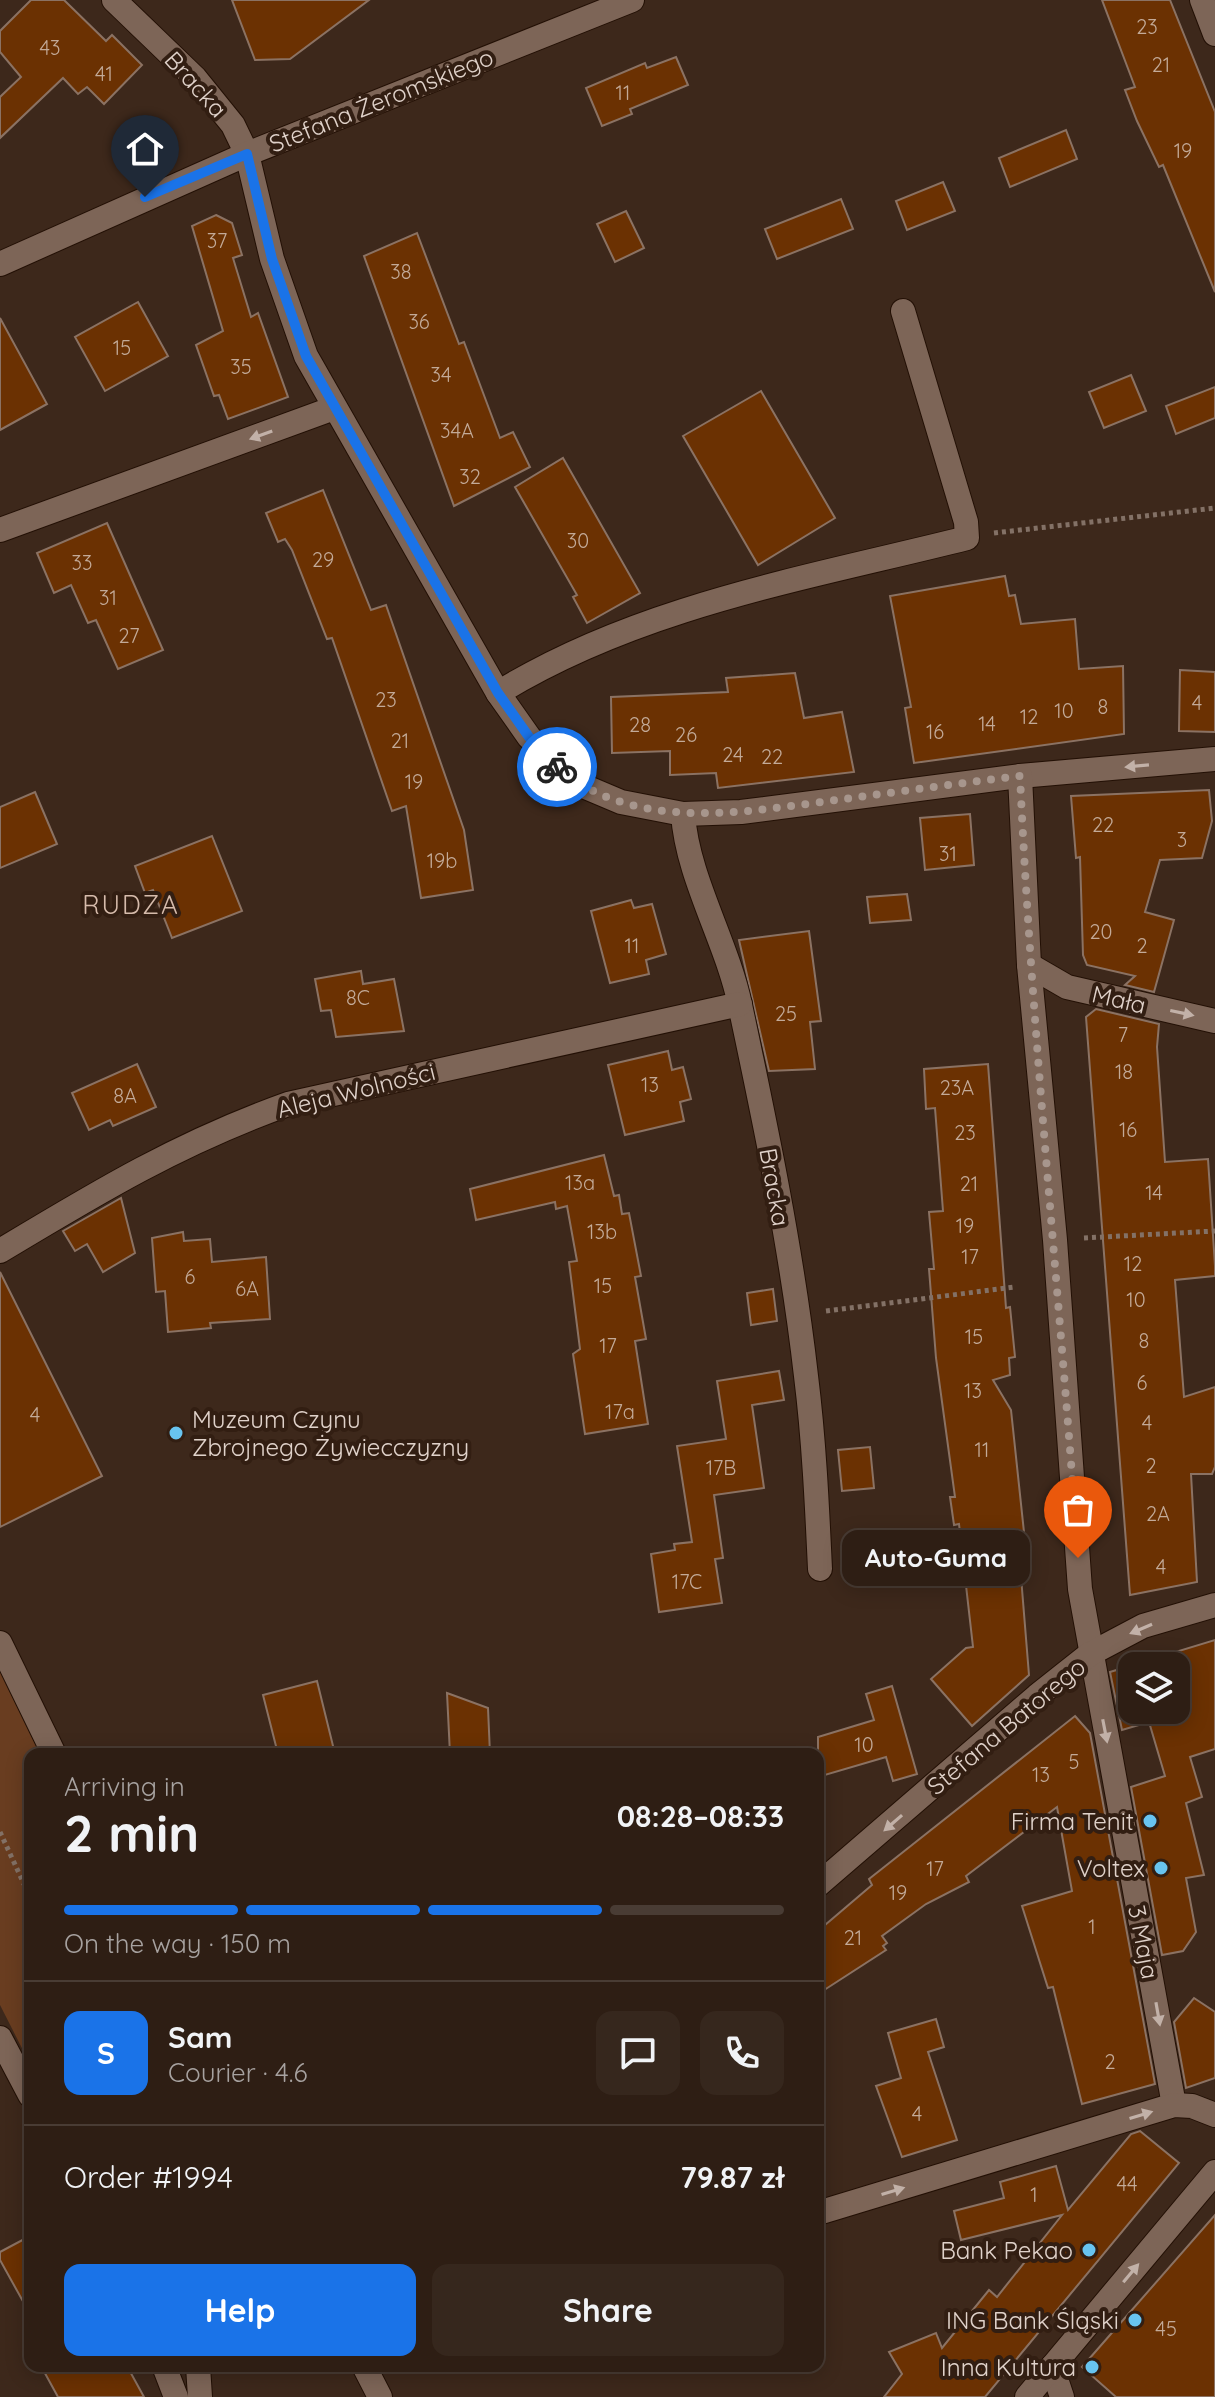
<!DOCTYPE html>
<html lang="en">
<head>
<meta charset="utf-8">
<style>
	:root { --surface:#2e1e14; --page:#36271d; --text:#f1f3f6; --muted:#a7a2a0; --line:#493c34; --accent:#1a73e8 }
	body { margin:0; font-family:Quicksand,sans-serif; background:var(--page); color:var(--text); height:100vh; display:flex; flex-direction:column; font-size:30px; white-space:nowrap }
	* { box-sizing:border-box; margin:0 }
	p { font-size:26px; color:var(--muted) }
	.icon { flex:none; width:44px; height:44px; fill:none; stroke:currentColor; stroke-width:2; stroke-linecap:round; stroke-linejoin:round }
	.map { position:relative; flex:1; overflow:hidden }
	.panel { position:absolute; left:24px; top:1748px; width:800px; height:624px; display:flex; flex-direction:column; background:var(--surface); border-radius:16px; box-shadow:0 4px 20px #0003,0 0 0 2px var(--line) }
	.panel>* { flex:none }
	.fabs { position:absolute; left:1118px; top:1652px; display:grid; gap:16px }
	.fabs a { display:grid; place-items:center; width:72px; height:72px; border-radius:16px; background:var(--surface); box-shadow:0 4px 20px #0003,0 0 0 2px var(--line); font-size:40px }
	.pin { position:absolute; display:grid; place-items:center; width:68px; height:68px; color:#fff; margin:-82px -34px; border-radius:50% 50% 50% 0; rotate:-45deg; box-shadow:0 0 8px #0007 }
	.pin .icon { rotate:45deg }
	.courier { position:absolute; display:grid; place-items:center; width:80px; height:80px; margin:-40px; border:6px solid #1a73e8; border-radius:50%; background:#fff; color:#222; box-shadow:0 2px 10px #0007 }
	.bubble { position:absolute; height:56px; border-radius:16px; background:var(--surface); box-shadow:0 4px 20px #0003,0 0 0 2px var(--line); font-size:26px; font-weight:700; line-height:56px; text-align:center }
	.overview em { font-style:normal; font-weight:700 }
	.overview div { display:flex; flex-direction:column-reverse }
	.overview { display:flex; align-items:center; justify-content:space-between; height:136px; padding:0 40px }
	h1 { font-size:52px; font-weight:700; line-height:60px }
	.bar { display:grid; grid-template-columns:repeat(4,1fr); gap:12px 8px; align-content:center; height:96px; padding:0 40px }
	.bar i { height:10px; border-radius:6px; background:var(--line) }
	.bar .current { background:var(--accent) }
	.bar p { grid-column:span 4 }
	.line { display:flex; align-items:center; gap:20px; padding:0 40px; border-top:2px solid var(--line) }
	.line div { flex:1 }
	.round { display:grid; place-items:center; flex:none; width:84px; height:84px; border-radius:16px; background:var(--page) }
	.primary-button { display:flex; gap:16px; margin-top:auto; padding:16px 40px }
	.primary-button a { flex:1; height:92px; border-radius:16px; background:var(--accent); color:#fff; font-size:32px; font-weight:700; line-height:92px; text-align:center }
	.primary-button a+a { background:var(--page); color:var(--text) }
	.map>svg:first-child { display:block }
	.green { fill:#693d20 }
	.building { fill:#6b3102; stroke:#8b7263; stroke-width:2; fill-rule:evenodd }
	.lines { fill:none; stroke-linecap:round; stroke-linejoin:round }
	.minor-casing { stroke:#231005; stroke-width:26 }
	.path { stroke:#837166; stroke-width:5; stroke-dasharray:4 4; stroke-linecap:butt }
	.minor { stroke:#7d6557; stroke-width:24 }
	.oneway { fill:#c2b1a8 }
	.done { stroke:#a7968d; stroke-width:8; stroke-dasharray:0 14.4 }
	.route { stroke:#1a73e8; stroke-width:10 }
	.poi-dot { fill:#68c4f0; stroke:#321e12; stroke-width:3 }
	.labels { text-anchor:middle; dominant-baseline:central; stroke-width:8; stroke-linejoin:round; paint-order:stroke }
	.number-label { font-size:20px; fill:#c3aa98 }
	.street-label { font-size:24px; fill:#e0d2ca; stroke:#321e12 }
	.poi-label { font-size:24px; fill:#e0d2ca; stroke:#321e12; text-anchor:end }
	.neighbourhood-label { font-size:26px; letter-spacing:2px; fill:#d6bbab; stroke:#321e12 }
</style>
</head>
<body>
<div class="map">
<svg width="1215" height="2397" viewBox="0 0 1215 2397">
	<rect width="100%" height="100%" fill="#3d281b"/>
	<polygon class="green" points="0,1660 47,1754 30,1754 30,2064 0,2005"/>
	<g class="building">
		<polygon points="31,0 64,0 106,41 112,35 142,65 104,104 87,87 78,94 63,78 0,138 0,97 21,77 0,52 0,31"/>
		<polygon points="232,0 369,0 290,59 255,60"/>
		<polygon points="1102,0 1170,0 1215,112 1215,292 1163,165 1159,167 1137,121 1125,90 1135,87"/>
		<polygon points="676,57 688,85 630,109 632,114 602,126 586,88 645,63 647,68"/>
		<polygon points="1066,130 1077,159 1010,187 999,158"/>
		<polygon points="943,182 955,211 907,230 896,201"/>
		<polygon points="841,199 853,229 777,259 765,229"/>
		<polygon points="626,211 644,248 615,262 597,224"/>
		<polygon points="216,215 232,223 242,255 233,258 251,317 258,313 288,397 228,419 219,395 214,396 196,345 223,331 192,226"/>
		<polygon points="417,233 459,344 464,342 500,438 513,432 530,467 454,506 364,256"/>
		<polygon points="138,302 168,356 105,391 75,337"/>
		<polygon points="0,318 47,404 0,430"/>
		<polygon points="1131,375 1146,411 1104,428 1089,392"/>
		<polygon points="1215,387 1215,418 1176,434 1166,406"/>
		<polygon points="761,391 835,518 758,565 683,436"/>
		<polygon points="563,458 640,593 587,623 573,597 577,595 515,487"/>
		<polygon points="323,490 371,610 386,605 464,830 473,890 421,898 406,806 392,811 332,638 327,639 292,550 285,539 278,542 266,513"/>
		<polygon points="107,523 163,650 118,669 96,620 88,623 71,585 54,593 37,553"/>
		<polygon points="1005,576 1009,596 1015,595 1021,624 1075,619 1079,669 1123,666 1124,734 914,763 905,708 911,707 890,596"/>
		<polygon points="1180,670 1215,672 1215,732 1179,731"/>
		<polygon points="795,673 804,718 842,712 854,772 718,788 716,773 670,775 670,751 612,753 611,697 728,692 726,678"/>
		<polygon points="1209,790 1212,821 1202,858 1160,860 1145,912 1174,920 1154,992 1125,985 1135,976 1087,965 1083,955 1080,857 1076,858 1071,796"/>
		<polygon points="35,792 57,844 0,868 0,807"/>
		<polygon points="970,814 974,865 925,870 920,818"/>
		<polygon points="212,836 242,911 172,938 153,890 145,893 135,866"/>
		<polygon points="907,894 911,920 870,923 867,897"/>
		<polygon points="631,900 634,908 652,904 666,954 646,960 649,974 610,983 591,911"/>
		<polygon points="809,931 821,1021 810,1022 815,1069 769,1071 739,940"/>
		<polygon points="361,971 363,984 394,979 404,1031 336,1037 331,1010 321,1011 315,979"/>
		<polygon points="1096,1009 1159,1024 1157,1047 1165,1162 1208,1159 1215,1266 1215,1276 1175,1280 1184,1397 1215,1387 1215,1467 1212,1474 1191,1474 1197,1582 1130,1595 1086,1017"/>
		<polygon points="668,1051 672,1070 683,1067 691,1099 680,1102 684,1121 625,1135 608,1065"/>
		<polygon points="137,1064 156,1107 113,1126 110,1120 89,1130 72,1093"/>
		<polygon points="988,1064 1006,1308 1010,1307 1015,1357 1009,1358 1010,1375 993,1380 1011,1410 1026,1551 1019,1552 1029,1675 972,1726 931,1679 966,1648 973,1647 959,1524 954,1525 950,1497 955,1497 936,1358 929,1269 934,1269 929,1212 943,1211 935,1108 926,1109 924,1069"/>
		<polygon points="604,1155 614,1196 619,1195 622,1214 629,1213 641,1276 635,1277 646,1339 635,1341 648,1424 585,1434 573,1354 580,1349 569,1262 577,1261 567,1206 556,1209 555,1202 476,1220 470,1189"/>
		<polygon points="121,1198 135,1253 103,1272 87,1244 75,1251 63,1231"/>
		<polygon points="183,1232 184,1241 210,1239 212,1262 266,1257 270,1319 210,1323 211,1328 168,1332 165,1291 156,1292 152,1238"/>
		<polygon points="0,1272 102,1476 0,1527"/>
		<polygon points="773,1289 777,1321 751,1325 747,1293"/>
		<polygon points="779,1371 784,1400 752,1405 764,1488 714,1495 723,1558 715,1559 722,1603 659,1612 651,1554 675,1550 674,1544 692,1542 677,1446 726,1439 717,1381"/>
		<polygon points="870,1447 874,1488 842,1491 838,1450"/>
		<path d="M1215,1640V1749L1190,1757L1202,1797L1186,1803L1204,1875L1186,1878L1196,1932L1183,1951L1162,1955L1131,1787L1165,1776L1149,1722L1122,1730L1110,1672ZM1132,1666H1176V1710H1132Z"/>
		<polygon points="317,1681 335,1754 278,1754 263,1695"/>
		<polygon points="892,1686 917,1774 893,1781 886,1757 818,1777 818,1737 874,1720 866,1694"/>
		<polygon points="447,1693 488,1708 490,1754 450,1754"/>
		<polygon points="1075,1716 1090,1733 1155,2084 1082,2104 1053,1987 1048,1988 1022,1906 1072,1891 1057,1807 966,1876 969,1882 926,1904 882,1936 887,1943 883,1946 886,1950 818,1994 818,1931 872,1885 869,1879"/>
		<polygon points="1194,1998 1215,2012 1215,2078 1186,2088 1174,2022"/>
		<polygon points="936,2019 944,2047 928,2052 957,2140 902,2157 876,2086 901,2078 888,2033"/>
		<polygon points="1140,2131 1179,2163 985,2397 884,2397 902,2374 889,2352 936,2333 942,2348 989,2290 997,2297 1062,2215 961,2240 954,2211 1004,2198 1000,2182 1056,2166 1068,2210 1131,2134"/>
		<polygon points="1215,2215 1215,2397 1116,2397 1082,2367"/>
		<polygon points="30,2236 30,2314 0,2260 0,2252"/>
		<polygon points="41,2366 127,2366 144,2397 58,2397"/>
	</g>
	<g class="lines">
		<g class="minor-casing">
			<g id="minor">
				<polyline points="114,0 195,78 233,125 247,154 272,259 306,356 498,693 529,737 576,783 621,802 683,814 741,812 1020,776 1215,759"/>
				<polyline points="1202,0 1215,34"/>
				<polyline points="0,264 247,154 632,0"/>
				<polyline points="0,530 334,408"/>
				<path d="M498,693C639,606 808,578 967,538L966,522L903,311"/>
				<polyline points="1020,776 1029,965 1055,1240 1080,1589 1174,2105"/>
				<path d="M683,814C687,877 727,942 740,1005C766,1127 792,1252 806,1376C814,1440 817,1505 820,1569"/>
				<polyline points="1029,965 1067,987 1215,1021"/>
				<path d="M0,1251C98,1192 179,1143 288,1104L740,1004"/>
				<polyline points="0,1643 54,1754"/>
				<polyline points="818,1885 1037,1696 1090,1654 1143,1626 1215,1605"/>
				<polyline points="0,2038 30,2095"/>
				<polyline points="818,2213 1174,2105 1192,2106 1215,2115"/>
				<polyline points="164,2366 176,2397"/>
				<polyline points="198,2366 200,2397"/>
				<polyline points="364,2366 380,2397"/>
				<polyline points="1052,2367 1062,2397"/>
				<polyline points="1027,2397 1215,2172"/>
			</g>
		</g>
		<g class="path">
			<polyline points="994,533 1215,508"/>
			<polyline points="1084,1238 1215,1231"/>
			<polyline points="826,1311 1015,1287"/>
			<polyline points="0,1832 30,1897"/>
		</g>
		<use href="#minor" class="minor"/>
	</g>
	<defs><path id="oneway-solid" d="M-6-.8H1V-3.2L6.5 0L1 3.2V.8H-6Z" transform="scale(2)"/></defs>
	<g class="oneway">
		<use href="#oneway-solid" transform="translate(261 435) rotate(160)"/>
		<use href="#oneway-solid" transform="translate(1137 766) rotate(175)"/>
		<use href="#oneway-solid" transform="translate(1182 1013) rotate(12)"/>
		<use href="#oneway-solid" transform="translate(1141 1629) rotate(157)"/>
		<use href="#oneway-solid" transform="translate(1105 1731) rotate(79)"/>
		<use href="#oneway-solid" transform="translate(893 1823) rotate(139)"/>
		<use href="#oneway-solid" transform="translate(1158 2014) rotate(80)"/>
		<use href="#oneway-solid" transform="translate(1141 2115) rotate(-17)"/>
		<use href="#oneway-solid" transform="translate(893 2191) rotate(-17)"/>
		<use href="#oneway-solid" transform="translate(1131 2273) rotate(-50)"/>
	</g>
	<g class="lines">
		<path class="done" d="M557,767C637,835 749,811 844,799C903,791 962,783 1020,776C1032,1037 1060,1297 1078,1558"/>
		<polyline class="route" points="145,197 247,154 272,259 306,356 498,693 529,737 557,767"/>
	</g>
	<g class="poi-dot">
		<circle cx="176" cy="1433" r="8"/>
		<circle cx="1150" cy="1821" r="8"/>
		<circle cx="1161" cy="1868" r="8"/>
		<circle cx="1089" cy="2250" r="8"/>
		<circle cx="1135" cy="2320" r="8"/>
		<circle cx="1092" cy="2367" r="8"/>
	</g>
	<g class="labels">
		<g class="number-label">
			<text x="1147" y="26">23</text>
			<text x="50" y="47">43</text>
			<text x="1161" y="64">21</text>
			<text x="104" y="73">41</text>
			<text x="623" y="92">11</text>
			<text x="1183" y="150">19</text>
			<text x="217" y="240">37</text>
			<text x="401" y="271">38</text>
			<text x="419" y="321">36</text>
			<text x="122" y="347">15</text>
			<text x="241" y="366">35</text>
			<text x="441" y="374">34</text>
			<text x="457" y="430">34A</text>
			<text x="470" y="476">32</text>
			<text x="578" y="540">30</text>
			<text x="323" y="559">29</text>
			<text x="82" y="562">33</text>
			<text x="108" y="597">31</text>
			<text x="129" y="635">27</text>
			<text x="386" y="699">23</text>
			<text x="1197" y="702">4</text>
			<text x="1103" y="706">8</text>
			<text x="1064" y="710">10</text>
			<text x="1029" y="716">12</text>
			<text x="987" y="723">14</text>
			<text x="640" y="724">28</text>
			<text x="935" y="731">16</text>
			<text x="686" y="734">26</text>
			<text x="400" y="740">21</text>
			<text x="733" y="754">24</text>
			<text x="772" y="756">22</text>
			<text x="414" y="781">19</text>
			<text x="1103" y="824">22</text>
			<text x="1182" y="839">3</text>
			<text x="948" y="853">31</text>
			<text x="442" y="860">19b</text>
			<text x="1101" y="931">20</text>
			<text x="632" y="945">11</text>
			<text x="1142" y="945">2</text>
			<text x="358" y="997">8C</text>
			<text x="786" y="1013">25</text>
			<text x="1123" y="1034">7</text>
			<text x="1124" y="1071">18</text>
			<text x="650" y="1084">13</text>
			<text x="957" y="1087">23A</text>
			<text x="125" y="1095">8A</text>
			<text x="1128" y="1129">16</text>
			<text x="965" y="1132">23</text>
			<text x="580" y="1182">13a</text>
			<text x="969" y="1183">21</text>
			<text x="1154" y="1192">14</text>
			<text x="965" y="1225">19</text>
			<text x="602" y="1231">13b</text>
			<text x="970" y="1256">17</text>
			<text x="1133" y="1263">12</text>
			<text x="190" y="1276">6</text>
			<text x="603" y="1285">15</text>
			<text x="247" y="1288">6A</text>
			<text x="1136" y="1299">10</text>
			<text x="974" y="1336">15</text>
			<text x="1144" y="1340">8</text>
			<text x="608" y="1345">17</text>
			<text x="1142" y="1382">6</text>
			<text x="973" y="1390">13</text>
			<text x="620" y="1411">17a</text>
			<text x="35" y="1414">4</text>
			<text x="1147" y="1422">4</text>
			<text x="982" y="1449">11</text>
			<text x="1151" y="1465">2</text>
			<text x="721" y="1467">17B</text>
			<text x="1158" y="1513">2A</text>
			<text x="1161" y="1566">4</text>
			<text x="687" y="1581">17C</text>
			<text x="864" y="1744">10</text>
			<text x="1074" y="1761">5</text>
			<text x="1041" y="1774">13</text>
			<text x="935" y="1868">17</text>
			<text x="898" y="1892">19</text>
			<text x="1092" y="1926">1</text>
			<text x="853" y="1937">21</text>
			<text x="1110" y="2061">2</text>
			<text x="917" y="2113">4</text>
			<text x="1127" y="2183">44</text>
			<text x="1034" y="2194">1</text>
			<text x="1166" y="2328">45</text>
		</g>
		<g class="street-label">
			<text transform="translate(196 84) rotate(48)">Bracka</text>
			<text transform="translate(381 100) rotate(-22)">Stefana Żeromskiego</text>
			<text transform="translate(1119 999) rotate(13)">Mała</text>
			<text transform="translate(356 1090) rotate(-14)">Aleja Wolności</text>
			<text transform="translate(775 1187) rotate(80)">Bracka</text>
			<text transform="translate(1006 1726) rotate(-40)">Stefana Batorego</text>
			<text transform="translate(1144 1942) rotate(79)">3 Maja</text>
		</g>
		<g class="poi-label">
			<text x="192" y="1419" text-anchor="start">Muzeum Czynu<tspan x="192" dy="28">Zbrojnego Żywiecczyzny</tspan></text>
			<text x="1134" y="1821">Firma Tenit</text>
			<text x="1145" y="1868">Voltex</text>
			<text x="1073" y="2250">Bank Pekao</text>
			<text x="1119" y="2320">ING Bank Śląski</text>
			<text x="1076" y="2367">Inna Kultura</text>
		</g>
		<g class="neighbourhood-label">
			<text x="131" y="904">RUDZA</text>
		</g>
	</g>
</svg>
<div class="fabs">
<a><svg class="icon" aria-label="layers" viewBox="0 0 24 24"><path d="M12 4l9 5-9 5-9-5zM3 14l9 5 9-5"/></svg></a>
</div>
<div class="pin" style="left:1078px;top:1558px;background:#ea580c"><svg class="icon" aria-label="bag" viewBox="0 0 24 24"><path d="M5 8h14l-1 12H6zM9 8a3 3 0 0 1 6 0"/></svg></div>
<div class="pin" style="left:145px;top:197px;background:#1f2937"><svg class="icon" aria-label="home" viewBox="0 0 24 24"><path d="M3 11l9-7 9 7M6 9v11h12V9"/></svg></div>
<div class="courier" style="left:557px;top:767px"><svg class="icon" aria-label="bike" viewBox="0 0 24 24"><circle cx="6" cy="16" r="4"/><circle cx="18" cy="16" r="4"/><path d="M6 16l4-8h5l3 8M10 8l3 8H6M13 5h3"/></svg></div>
<div class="bubble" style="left:842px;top:1530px;width:188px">Auto-Guma</div>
<section class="panel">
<div class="overview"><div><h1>2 min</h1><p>Arriving in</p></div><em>08:28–08:33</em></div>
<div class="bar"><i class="current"></i><i class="current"></i><i class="current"></i><i></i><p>On the way · 150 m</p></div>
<div class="line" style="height:144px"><b class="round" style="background:var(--accent);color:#fff">S</b><div><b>Sam</b><p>Courier · 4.6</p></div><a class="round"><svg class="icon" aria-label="chat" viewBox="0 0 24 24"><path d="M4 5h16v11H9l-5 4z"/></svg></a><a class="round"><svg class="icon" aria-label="phone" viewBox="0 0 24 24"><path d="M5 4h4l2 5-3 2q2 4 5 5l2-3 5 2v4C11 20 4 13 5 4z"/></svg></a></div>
<div class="line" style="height:104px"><div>Order #1994</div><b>79.87 zł</b></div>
<div class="primary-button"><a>Help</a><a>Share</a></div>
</section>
</div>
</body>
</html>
